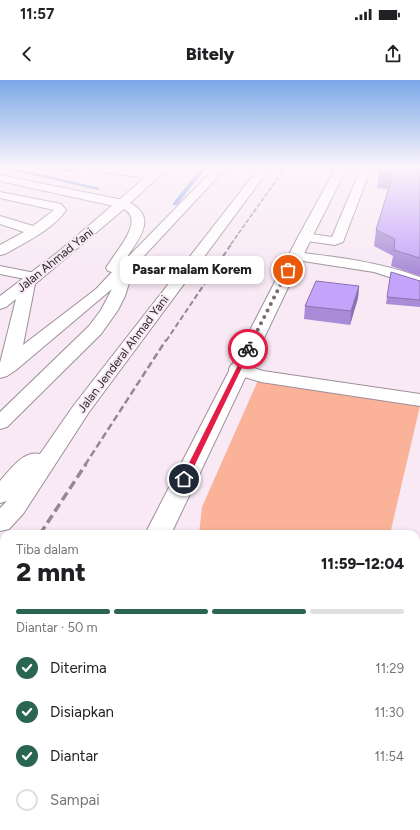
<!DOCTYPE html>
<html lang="id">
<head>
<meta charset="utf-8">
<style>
	:root { --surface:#fff; --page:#f6f6f6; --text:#202124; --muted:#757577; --line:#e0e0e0; --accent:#29654f }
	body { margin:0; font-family:Figtree,sans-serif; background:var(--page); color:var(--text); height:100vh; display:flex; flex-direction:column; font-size:15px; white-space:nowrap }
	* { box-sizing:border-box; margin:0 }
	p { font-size:13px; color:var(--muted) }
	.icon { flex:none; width:22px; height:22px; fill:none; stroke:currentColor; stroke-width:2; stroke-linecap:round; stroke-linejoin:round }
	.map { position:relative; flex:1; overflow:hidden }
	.details { position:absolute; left:0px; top:450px; width:420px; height:300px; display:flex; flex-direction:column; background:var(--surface); border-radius:12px 12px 0 0; box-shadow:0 2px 6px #0003 }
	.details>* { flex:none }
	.pin { position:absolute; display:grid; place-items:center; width:34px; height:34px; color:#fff; margin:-17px; border:2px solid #fff; border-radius:50%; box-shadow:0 1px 4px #0007 }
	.courier { position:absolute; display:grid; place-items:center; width:40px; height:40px; margin:-20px; border:3px solid #e11d48; border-radius:50%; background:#fff; color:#222; box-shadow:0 1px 5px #0007 }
	.bubble { position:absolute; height:28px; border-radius:8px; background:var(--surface); box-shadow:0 2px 6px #0003; font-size:13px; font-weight:800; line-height:28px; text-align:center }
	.headline em { font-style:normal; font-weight:800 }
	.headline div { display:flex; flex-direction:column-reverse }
	.headline { display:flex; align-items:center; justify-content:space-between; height:68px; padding:0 16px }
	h1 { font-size:26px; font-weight:800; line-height:30px }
	.bar { display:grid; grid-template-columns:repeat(4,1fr); gap:6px 4px; align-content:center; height:48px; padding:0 16px }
	.bar i { height:5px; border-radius:3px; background:var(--line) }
	.bar .selected { background:var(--accent) }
	.bar p { grid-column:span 4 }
	ol { padding:0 16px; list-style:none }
	li { display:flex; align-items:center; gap:12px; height:44px }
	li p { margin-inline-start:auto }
	li .icon { padding:4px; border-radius:50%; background:var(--accent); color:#fff; stroke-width:4 }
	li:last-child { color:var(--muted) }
	li i { width:22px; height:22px; border:2px solid var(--line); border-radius:50% }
	.status { display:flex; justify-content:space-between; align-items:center; height:28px; padding:0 20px; background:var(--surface); direction:ltr }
	.status svg { height:11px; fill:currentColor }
	header { display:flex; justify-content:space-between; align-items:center; height:52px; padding:0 16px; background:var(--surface); font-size:18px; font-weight:800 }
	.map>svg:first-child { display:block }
	.green { fill:#fab398 }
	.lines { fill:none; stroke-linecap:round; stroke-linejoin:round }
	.stream { fill:#7695e6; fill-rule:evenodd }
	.minor-casing { stroke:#9d8f99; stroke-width:2 }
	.major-casing { stroke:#9d8f99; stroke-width:2 }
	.highway-casing { stroke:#9d8f99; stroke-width:2 }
	.minor { fill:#fff; fill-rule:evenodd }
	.major { fill:#fff; fill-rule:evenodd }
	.highway { fill:#fff; fill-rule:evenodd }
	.rail-far3 { stroke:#938890; stroke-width:1.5; stroke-dasharray:4.5 2; stroke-linecap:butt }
	.rail-far2 { stroke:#938890; stroke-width:2; stroke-dasharray:5.5 3; stroke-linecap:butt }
	.rail-far1 { stroke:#938890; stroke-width:2.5; stroke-dasharray:7 3.5; stroke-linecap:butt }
	.rail { stroke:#938890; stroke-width:3.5; stroke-dasharray:9 4.5; stroke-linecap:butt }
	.wall { fill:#a98cd7 }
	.shaded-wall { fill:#8972af }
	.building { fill:#c4a3fa; stroke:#8972af }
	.route { fill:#e11d48 }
	.done { stroke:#756c72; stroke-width:4; stroke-dasharray:0 7.2 }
	.labels { text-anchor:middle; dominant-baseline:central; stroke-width:4; stroke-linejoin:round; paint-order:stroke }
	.far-street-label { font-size:12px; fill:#2e282c; stroke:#f8e9f4 }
</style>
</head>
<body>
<div class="status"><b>11:57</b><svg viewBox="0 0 49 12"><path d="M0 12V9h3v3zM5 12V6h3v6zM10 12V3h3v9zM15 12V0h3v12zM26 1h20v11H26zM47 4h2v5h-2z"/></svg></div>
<header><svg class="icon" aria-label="back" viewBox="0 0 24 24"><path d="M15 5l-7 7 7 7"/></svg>Bitely<svg class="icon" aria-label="share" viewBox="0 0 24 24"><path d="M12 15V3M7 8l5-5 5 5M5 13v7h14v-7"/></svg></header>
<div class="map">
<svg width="420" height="750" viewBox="0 0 420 750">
	<rect width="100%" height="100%" fill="#f8e9f4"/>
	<polygon class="green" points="259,298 420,326 390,454 199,454 202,427"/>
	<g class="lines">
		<g class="stream">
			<polygon points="3,88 14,88 100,108 97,110"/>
			<polygon points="201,88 206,88 177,125 173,125 173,123"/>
		</g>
		<g class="minor-casing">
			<g id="minor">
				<path d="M90,88C103,88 153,88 160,96L155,99L95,91Z"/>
				<polygon points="361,88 371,88 343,162 335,165 300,160 298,157 300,154 305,153 332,157"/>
				<polygon points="0,95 123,120 127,121 129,124 127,127 123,128 0,101"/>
				<path d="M0,112L61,124L66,130C54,149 24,163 5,174L0,175V165L24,152L0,144V136L33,146L54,130L0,118Z"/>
				<path d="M295,172C337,177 380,182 420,197V207L374,192L290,179L288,176L290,173Z"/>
				<polygon points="0,186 40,194 42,197 40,200 35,201 0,194"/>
				<polygon points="238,283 263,291 420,314 420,326 261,302 231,293 229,289 231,285"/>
				<polygon points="420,636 420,695 416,693 416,638"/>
				<polygon points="292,746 330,746 332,750 293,750"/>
			</g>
		</g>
		<g class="major-casing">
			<g id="major">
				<polygon points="336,88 347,88 312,157 171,454 145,454 298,157"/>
				<polygon points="4,733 4,746 35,746 34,750 0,750 0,742"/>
				<polygon points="199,746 237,746 239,750 200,750"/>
			</g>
		</g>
		<g class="highway-casing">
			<g id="highway">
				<path d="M156,88H168L130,123C159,138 137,161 125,180L215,88H226L130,191V200L125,216L118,230L101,254L7,347L0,349V332L89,246L101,230L112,209L16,290L7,296L0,298V283L16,219L6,227L0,229V216L58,172ZM124,129C146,141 114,173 106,188L108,191L112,192L96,209L23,265L35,204Z"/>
				<path d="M259,88H270L89,332L23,434L9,449L0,451V428L7,421L0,423V401C10,390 23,370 40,374L74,325Z"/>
			</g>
		</g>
		<use href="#minor" class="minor"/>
		<use href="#major" class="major"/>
		<use href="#highway" class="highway"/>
		<polyline class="rail-far3" points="231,164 285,88"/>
		<polyline class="rail-far2" points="166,261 232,163"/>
		<polyline class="rail-far1" points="85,385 166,260"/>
		<g class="rail">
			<polyline points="40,454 86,384"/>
			<polyline points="0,513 4,507"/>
		</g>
	</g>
	<g class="wall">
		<polygon points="44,88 77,88 70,92"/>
		<polygon points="420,88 420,196 391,186 393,176 374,166 376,150 388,109 377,108 379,94"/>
		<polygon points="391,192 420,201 420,227 386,224"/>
		<polygon points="359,206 358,218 350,245 304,239 305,226"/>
	</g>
	<g class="shaded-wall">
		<polygon points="70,88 77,88 70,92"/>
		<polygon points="359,206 358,218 350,245 351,231"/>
	</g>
	<g class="building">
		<polygon points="381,88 420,88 420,178 394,170 395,159 376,150 393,95 379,94"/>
		<polygon points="391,192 420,201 420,220 387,217"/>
		<polygon points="316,201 359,206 351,231 305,226"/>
	</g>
	<linearGradient id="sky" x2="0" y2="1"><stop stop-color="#7aa8e7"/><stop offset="0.45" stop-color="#fcf5fa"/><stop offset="1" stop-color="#fcf5fa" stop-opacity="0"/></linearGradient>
	<rect width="420" height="194" fill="url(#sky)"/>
	<polygon class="route" points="248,267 251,269 188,399 187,401 182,401 181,399 246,269"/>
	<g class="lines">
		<polyline class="done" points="248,269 288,190"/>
	</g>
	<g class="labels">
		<g class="far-street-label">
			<text transform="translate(55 180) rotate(-39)">Jalan Ahmad Yani</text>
			<text transform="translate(123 274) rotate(-53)">Jalan Jenderal Ahmad Yani</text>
		</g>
	</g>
</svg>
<div class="pin" style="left:288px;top:190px;background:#ea580c"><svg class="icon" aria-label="bag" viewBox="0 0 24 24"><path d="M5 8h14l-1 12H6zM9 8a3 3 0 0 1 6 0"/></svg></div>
<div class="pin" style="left:184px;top:399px;background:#1f2937"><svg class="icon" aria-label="home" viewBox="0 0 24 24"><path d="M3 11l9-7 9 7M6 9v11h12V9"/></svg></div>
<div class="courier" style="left:248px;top:269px"><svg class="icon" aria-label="bike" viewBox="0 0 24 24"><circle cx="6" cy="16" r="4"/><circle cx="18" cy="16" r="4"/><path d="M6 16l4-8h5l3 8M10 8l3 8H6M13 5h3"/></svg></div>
<div class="bubble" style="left:120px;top:176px;width:144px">Pasar malam Korem</div>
<section class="details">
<div class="headline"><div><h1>2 mnt</h1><p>Tiba dalam</p></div><em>11:59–12:04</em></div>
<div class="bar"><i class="selected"></i><i class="selected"></i><i class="selected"></i><i></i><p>Diantar · 50 m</p></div>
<ol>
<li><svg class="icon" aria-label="check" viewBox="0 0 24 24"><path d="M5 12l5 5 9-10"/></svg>Diterima<p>11:29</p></li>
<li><svg class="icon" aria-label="check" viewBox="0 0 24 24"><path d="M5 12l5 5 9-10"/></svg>Disiapkan<p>11:30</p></li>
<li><svg class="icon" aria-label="check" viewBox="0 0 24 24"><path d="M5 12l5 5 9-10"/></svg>Diantar<p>11:54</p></li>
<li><i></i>Sampai</li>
</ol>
</section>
</div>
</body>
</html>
